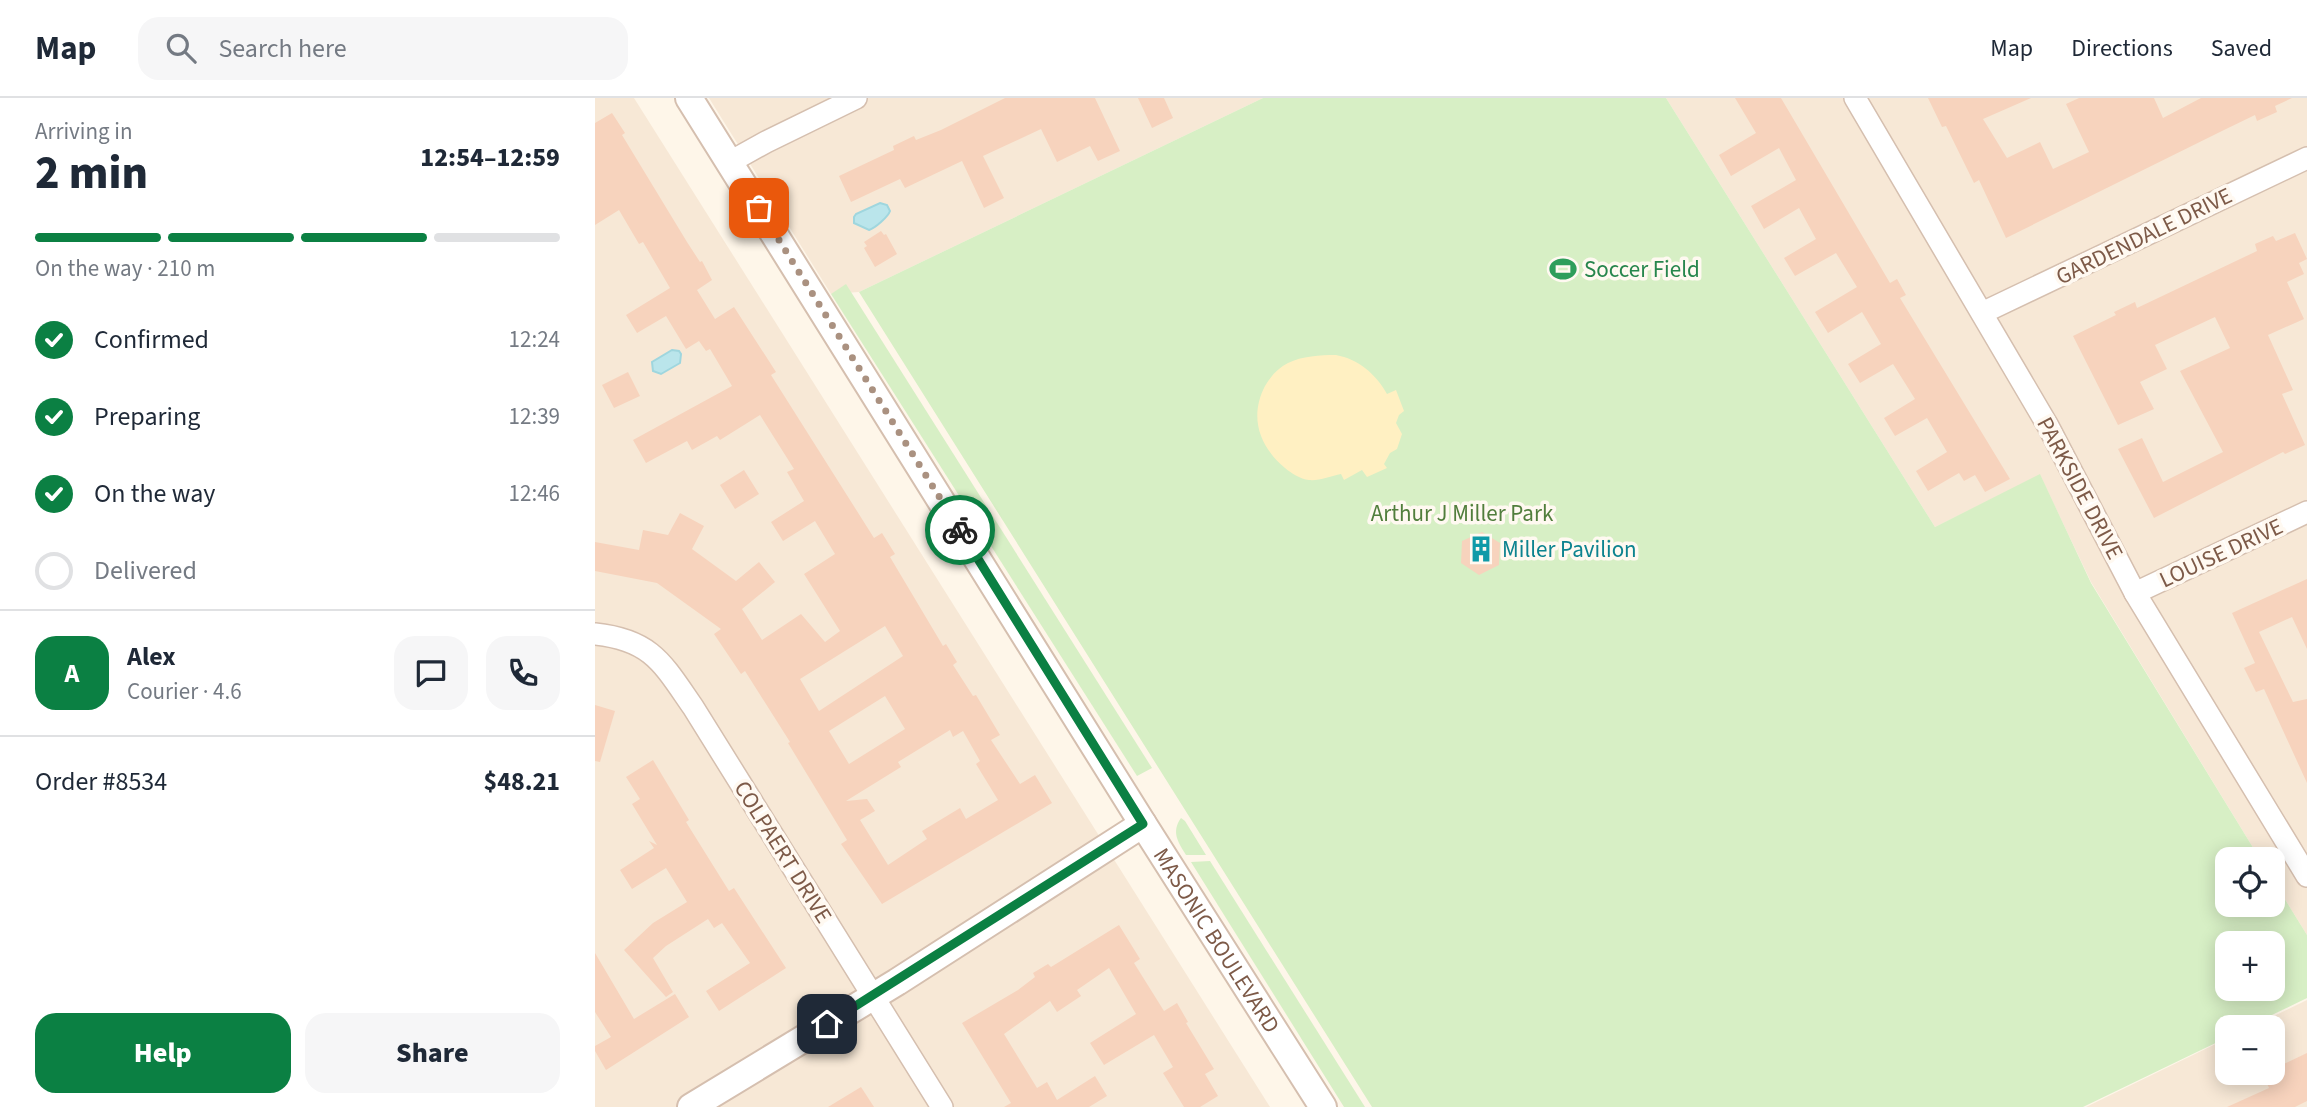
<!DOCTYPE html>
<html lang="en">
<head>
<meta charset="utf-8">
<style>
	:root { --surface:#fff; --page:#f6f6f7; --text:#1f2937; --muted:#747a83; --line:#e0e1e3; --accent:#0b8043 }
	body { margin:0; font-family:"Source Sans 3",sans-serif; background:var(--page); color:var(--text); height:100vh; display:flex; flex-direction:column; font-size:26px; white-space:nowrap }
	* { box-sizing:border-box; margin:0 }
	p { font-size:23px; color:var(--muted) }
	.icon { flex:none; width:38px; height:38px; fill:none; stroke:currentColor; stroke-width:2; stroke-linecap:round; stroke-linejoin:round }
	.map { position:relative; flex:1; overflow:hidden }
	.side { display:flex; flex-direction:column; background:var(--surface); width:595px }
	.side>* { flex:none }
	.buttons { position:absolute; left:1620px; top:749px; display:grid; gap:14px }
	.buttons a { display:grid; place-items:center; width:70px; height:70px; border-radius:14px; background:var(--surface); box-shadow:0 4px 18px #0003; font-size:35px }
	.pin { position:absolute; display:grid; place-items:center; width:60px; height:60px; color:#fff; margin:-30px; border-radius:14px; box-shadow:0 4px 10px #0006 }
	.courier { position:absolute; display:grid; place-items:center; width:70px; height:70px; margin:-35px; border:5px solid #0b8043; border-radius:50%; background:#fff; color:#222; box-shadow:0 2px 9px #0007 }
	.overview em { font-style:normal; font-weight:800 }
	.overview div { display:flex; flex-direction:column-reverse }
	.overview { display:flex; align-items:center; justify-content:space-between; height:119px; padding:0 35px }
	h1 { font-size:46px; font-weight:800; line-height:52px }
	.bar { display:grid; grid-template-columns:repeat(4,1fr); gap:10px 7px; align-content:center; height:84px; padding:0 35px }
	.bar i { height:9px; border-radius:5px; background:var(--line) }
	.bar .on { background:var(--accent) }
	.bar p { grid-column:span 4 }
	.line { display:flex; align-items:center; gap:18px; padding:0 35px; border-top:2px solid var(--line) }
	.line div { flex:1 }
	.round { display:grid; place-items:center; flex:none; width:74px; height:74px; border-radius:21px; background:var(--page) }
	ol { padding:0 35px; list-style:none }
	li { display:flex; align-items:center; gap:21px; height:77px }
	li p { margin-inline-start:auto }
	li .icon { padding:7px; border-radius:50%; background:var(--accent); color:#fff; stroke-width:4 }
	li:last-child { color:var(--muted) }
	li i { width:38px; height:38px; border:4px solid var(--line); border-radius:50% }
	.primary-button { display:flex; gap:14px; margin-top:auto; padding:14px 35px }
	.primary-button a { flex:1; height:80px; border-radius:21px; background:var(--accent); color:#fff; font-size:28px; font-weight:800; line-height:80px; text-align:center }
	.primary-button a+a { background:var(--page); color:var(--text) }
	header { display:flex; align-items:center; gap:42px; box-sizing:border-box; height:98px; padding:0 35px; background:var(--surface); border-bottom:2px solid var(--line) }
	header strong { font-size:33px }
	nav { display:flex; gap:38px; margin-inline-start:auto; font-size:24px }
	.search { width:490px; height:63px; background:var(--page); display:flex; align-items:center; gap:18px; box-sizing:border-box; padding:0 24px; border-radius:21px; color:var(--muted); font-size:26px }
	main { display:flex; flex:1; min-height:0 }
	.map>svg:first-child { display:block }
	.residential { fill:#f7e8d6 }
	.green { fill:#d7efc5; fill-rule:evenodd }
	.sand { fill:#fff0c2 }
	.water { fill:#bae5eb; stroke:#9fd6de; stroke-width:2 }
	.building { fill:#f7d3bd; fill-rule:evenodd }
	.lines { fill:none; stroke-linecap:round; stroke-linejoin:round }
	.minor-casing { stroke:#d5bfaf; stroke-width:24 }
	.tertiary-casing { stroke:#d5bfaf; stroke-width:30 }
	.minor { stroke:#fff; stroke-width:21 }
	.tertiary { stroke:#fff; stroke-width:26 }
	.done { stroke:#aa9180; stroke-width:7; stroke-dasharray:0 12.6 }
	.route { stroke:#0b8043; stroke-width:9 }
	.labels { text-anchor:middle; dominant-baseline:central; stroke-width:7; stroke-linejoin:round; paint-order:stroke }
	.street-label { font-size:23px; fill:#7d5a48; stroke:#fff9f1 }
	.leisure-label { font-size:23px; fill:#27864d; stroke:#fff9f1; text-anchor:start }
	.park-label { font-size:23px; fill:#517e3c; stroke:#fff9f1 }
	.culture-label { font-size:23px; fill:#0d838f; stroke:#fff9f1; text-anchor:start }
</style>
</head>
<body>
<header>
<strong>Map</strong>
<div class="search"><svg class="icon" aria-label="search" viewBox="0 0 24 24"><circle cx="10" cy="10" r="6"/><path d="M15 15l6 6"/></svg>Search here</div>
<nav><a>Map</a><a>Directions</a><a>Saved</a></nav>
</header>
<main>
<section class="side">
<div class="overview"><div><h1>2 min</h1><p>Arriving in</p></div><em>12:54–12:59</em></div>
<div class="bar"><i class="on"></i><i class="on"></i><i class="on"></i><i></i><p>On the way · 210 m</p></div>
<ol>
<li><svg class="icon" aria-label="check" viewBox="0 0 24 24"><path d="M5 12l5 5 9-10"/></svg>Confirmed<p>12:24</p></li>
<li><svg class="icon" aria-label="check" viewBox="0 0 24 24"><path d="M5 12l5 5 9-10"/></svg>Preparing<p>12:39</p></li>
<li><svg class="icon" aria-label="check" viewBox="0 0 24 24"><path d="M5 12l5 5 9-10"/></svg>On the way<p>12:46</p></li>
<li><i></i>Delivered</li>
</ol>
<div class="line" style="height:126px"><b class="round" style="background:var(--accent);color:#fff">A</b><div><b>Alex</b><p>Courier · 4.6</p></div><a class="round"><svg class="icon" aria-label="chat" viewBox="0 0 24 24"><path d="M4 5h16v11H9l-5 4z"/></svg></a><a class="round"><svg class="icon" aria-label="phone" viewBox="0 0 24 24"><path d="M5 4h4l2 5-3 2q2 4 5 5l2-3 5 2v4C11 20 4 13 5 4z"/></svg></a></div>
<div class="line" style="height:91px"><div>Order #8534</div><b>$48.21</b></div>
<div class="primary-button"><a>Help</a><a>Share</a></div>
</section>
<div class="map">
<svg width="1712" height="1009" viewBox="0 0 1712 1009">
	<rect width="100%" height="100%" fill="#fef6e9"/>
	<g class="residential">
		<polygon points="0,0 39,0 675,1009 0,1009"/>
		<polygon points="114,0 668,0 264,194 236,196"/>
		<polygon points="1071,0 1712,0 1712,837 1678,782 1678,761 1665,761 1496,484 1445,377 1340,429"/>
		<polygon points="1712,902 1712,1009 1491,1009 1633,940 1633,975 1678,975 1678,929 1656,929"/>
	</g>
	<g class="green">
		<path d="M668,0H1071L1340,429L1445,376L1496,485L1665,761H1633V807H1678V782L1712,837V900L1652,929H1633V939L1488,1009H777L264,194ZM1633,845H1678V891H1633Z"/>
		<polygon points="251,186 557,670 542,678 236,196"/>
		<path d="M586,720L590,723L611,757H591C583,744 576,734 586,720Z"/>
		<polygon points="615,763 770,1009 749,1009 596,764"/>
	</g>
	<path class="sand" d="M741,257C763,261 781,276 792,296L801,292L809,313L804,317L801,325L807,336L802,351L795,355L789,366L792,370L772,379L767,372L749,382L746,376C736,378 724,383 714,382C705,381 696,375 690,370C664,348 654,319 670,288C675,279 683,270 693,265C707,258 725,257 741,257Z"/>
	<g class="water">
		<path d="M285,105L292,107L295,113C293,119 280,130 274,132L259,125V119L261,116Z"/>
		<polygon points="77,252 84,253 86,256 85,265 66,276 58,273 57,264"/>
	</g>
	<g class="building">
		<polygon points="410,0 500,0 525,53 503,63 495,48 462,64 446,31 388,58 409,100 389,110 367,63 310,90 305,81 256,104 244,78 299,52 298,48 319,38 321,42 346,32"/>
		<polygon points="543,0 569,0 578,20 557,30"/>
		<polygon points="1140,0 1186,0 1295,185 1302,181 1311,197 1305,200 1415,381 1390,394 1380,377 1369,383 1364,375 1333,393 1321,373 1352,354 1332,320 1300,338 1289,320 1320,301 1298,266 1265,285 1253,266 1286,246 1267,214 1233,235 1220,214 1262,189 1241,155 1200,178 1189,160 1221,141 1204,110 1169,131 1156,108 1201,82 1184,50 1136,78 1124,57 1161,35"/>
		<polygon points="1333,0 1436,0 1388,21 1412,60 1445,44 1458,71 1494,54 1471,6 1484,0 1559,0 1568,20 1606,0 1697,0 1680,8 1682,14 1662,23 1660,17 1629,32 1411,140 1384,82 1379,85 1351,28 1347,29"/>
		<path d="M17,15L30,35L27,37L92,144L105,164L107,163L117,182L102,192L120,221L139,209L181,274L176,277L279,440L287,435L300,456L295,459L348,548L351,546L362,564L358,567L378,598L381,597L405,637L396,642L425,686L440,677L457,705L287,806L246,746L252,742L193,645L195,644L150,573L146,576L119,536L126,531L62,485L0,473V444L44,452L48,432L73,437L85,415L109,428L97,451L141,483L164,464L180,484L147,511L167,542L206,516L230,544L245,533L209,476L240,456L220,423L188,443L176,424L209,403L192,374L199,371L165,317L125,342L122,338L97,352L92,343L51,365L38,342L137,288L115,251L111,253L104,243L91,251L71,218L42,235L31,217L75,190L48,144L44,146L24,112L0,127V25ZM290,528L308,558L224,613L205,581ZM290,598L310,631L254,666L234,633ZM355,632L358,639L368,633L385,663L381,666L403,702L371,721L365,710L327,733L332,741L293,767L265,722L280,713L272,701L251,703L306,669L303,664Z"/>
		<polygon points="286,133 289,137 291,136 302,156 280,169 269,150 272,148 269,144"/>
		<polygon points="1700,135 1712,161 1704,165 1709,176 1692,184 1709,221 1673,237 1698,292 1687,296 1710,347 1690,356 1688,354 1559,420 1523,351 1547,340 1568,384 1628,354 1585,273 1635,250 1620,219 1560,247 1572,271 1545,284 1559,311 1523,327 1478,238 1521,217 1519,214 1540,204 1542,210 1662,153 1660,146 1678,138 1681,143"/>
		<polygon points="33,274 45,298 19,310 7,287"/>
		<polygon points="149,372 164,396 140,411 125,387"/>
		<polygon points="887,434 905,445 904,467 884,477 866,465 867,443"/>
		<polygon points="1712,481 1712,551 1697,519 1664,534 1698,604 1712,601 1712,685 1669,591 1661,594 1649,570 1660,565 1637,515"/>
		<polygon points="0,607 20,613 5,664 0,663"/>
		<polygon points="58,662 94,722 91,724 134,793 139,790 191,870 124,913 111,893 155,865 127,825 119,830 113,821 71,848 58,860 78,894 71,899 29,852 58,825 92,804 71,770 37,791 25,772 59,750 54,743 62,747 37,706 45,701 31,679"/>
		<polygon points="524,827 545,861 539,865 569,913 582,905 593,924 591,925 619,971 610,976 623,998 605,1009 589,1009 568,975 578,969 559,937 509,967 495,945 541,916 514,870 482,892 486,898 462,914 455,903 409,936 442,990 452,984 462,1002 500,978 512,998 494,1009 409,1009 416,1005 367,925 423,892 440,879 438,875 453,866 456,869"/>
		<polygon points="0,855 39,921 80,896 94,919 11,972 0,953 0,948 16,939 0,914"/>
		<polygon points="1712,955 1712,1003 1700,1009 1632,1009 1674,990 1668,976 1678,975 1678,971"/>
		<polygon points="266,989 279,1009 233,1009"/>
	</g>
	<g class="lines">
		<g class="minor-casing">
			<g id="minor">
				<polyline points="1260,0 1453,328 1540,495 1712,778"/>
				<polyline points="135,64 171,44 261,0"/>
				<polyline points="1387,215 1712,60"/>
				<polyline points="1540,495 1712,414"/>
				<path d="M0,536C57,542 68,566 98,609L347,1009"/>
			</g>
		</g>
		<g class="tertiary-casing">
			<g id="tertiary">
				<path id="s1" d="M94,0L548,726L728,1009"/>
				<polyline points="96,1009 302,884 548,726"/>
			</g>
		</g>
		<use href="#minor" class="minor"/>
		<use href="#tertiary" class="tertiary"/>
	</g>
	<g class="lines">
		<polyline class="done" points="164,110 365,432"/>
		<polyline class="route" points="232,926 548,726 365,432"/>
	</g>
	<defs>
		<g id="stadium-bare" transform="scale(2.1)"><path d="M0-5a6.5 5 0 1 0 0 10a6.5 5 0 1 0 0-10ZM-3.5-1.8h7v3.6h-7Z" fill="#2e9e5b" stroke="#fff9f1" stroke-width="2.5" paint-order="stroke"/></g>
		<g id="building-bare" transform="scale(2.1)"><path d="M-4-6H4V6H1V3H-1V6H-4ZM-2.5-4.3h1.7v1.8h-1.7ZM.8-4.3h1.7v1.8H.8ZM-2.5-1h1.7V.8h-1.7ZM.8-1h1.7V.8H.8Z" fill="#0f9aa8" stroke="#fff9f1" stroke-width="2.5" paint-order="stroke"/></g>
	</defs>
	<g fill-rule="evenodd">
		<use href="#stadium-bare" x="968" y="171"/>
		<use href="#building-bare" x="886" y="451"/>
	</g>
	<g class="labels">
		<g class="street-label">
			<text transform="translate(1549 138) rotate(-26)">GARDENDALE DRIVE</text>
			<text transform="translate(1485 390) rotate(62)">PARKSIDE DRIVE</text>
			<text transform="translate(1626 455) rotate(-25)">LOUISE DRIVE</text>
			<text transform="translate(188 754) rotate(58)">COLPAERT DRIVE</text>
			<text stroke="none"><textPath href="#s1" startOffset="994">MASONIC BOULEVARD</textPath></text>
		</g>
		<g class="leisure-label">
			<text x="989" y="171">Soccer Field</text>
		</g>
		<g class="park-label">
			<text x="867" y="415">Arthur J Miller Park</text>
		</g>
		<g class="culture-label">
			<text x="907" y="451">Miller Pavilion</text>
		</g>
	</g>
</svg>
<div class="buttons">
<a><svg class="icon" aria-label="locate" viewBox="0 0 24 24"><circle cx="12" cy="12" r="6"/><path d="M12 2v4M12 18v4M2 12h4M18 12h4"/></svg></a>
<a>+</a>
<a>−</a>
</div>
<div class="pin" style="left:164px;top:110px;background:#ea580c"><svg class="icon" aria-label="bag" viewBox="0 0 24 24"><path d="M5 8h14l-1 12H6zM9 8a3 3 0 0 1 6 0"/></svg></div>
<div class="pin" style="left:232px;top:926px;background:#1f2937"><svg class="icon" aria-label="home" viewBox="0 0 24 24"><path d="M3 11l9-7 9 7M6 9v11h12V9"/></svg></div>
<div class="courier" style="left:365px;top:432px"><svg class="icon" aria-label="bike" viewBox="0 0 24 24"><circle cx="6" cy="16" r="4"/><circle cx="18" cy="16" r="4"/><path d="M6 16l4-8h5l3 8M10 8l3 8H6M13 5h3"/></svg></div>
</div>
</main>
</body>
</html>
